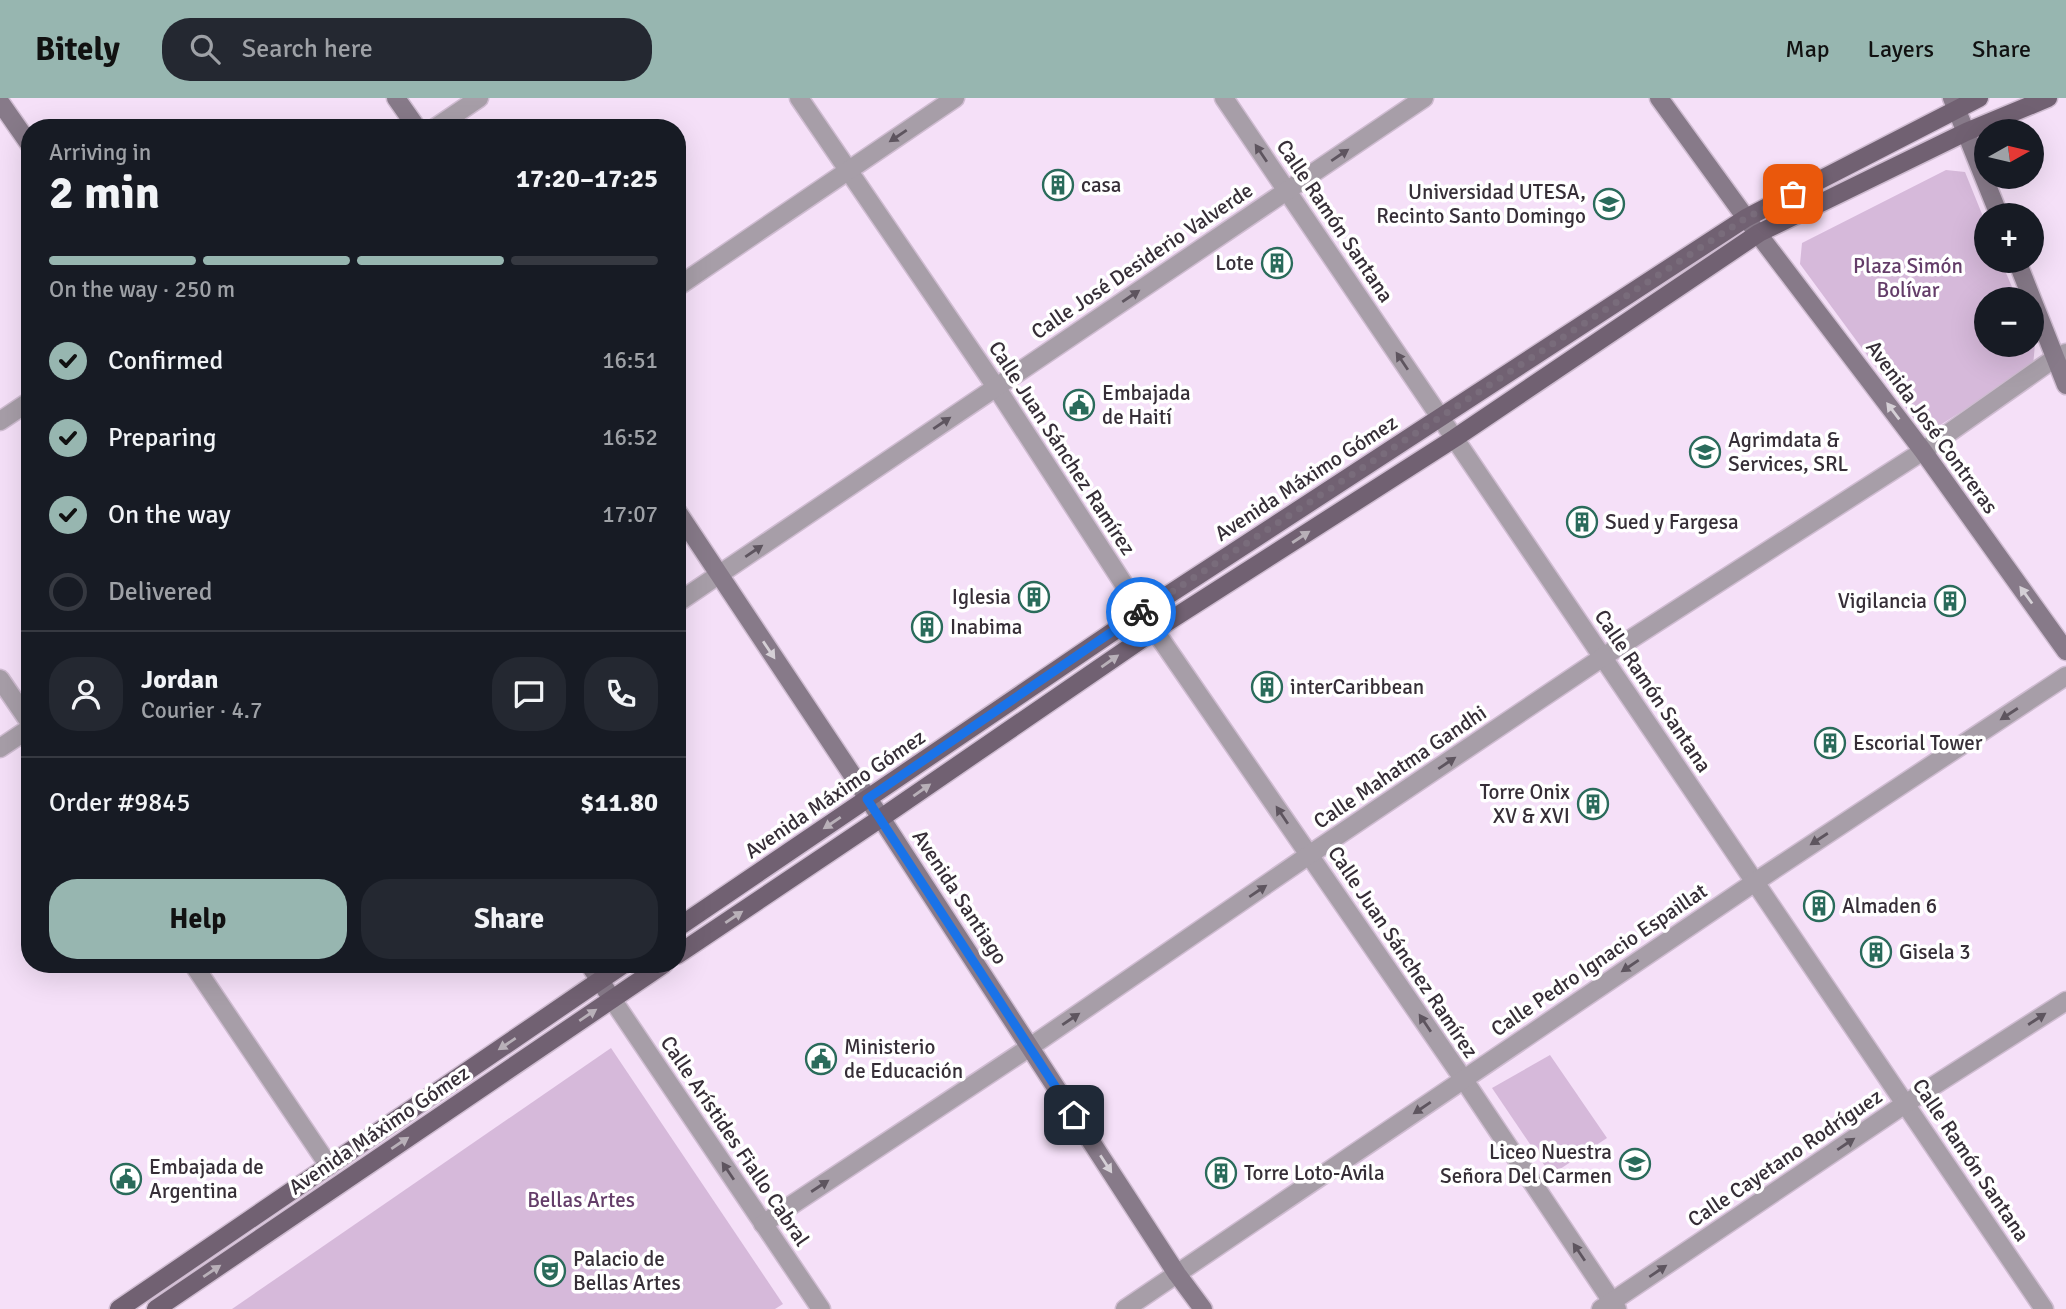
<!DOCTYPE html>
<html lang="en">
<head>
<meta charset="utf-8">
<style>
	:root { --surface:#171b24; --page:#242831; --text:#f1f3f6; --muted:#9ea1a6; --line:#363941; --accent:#97b6b0 }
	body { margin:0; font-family:Signika,sans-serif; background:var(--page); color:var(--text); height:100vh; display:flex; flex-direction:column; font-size:26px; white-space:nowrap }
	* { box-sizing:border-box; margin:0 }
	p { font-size:23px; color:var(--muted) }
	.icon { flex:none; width:38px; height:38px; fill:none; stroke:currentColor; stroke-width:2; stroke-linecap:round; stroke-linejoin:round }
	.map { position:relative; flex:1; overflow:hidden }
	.drawer { position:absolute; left:21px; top:21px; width:665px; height:854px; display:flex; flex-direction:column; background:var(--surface); border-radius:28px; box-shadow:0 7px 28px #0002 }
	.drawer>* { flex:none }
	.needle { width:46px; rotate:82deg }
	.buttons { position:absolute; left:1974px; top:21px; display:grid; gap:14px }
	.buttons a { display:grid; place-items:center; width:70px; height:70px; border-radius:50%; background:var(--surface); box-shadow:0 7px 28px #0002; font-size:35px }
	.pin { position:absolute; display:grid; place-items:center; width:60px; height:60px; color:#fff; margin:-30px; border-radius:14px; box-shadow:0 4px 10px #0006 }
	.courier { position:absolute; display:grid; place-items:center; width:70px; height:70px; margin:-35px; border:5px solid #1a73e8; border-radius:50%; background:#fff; color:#222; box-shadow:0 2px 9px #0007 }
	.head em { font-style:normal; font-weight:800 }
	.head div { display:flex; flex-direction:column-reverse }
	.head { display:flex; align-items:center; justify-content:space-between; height:119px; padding:0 28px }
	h1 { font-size:46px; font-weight:800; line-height:52px }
	.bar { display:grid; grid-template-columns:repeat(4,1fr); gap:10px 7px; align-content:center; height:84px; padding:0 28px }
	.bar i { height:9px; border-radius:5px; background:var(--line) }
	.bar .current { background:var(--accent) }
	.bar p { grid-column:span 4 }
	.line { display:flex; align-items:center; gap:18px; padding:0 28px; border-top:2px solid var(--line) }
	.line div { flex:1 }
	.round { display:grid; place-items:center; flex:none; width:74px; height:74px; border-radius:28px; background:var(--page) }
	ol { padding:0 28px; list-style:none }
	li { display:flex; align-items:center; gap:21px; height:77px }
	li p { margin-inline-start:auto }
	li .icon { padding:7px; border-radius:50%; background:var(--accent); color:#111; stroke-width:4 }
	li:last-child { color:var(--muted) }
	li i { width:38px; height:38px; border:4px solid var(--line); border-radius:50% }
	.cta { display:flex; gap:14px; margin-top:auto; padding:14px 28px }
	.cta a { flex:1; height:80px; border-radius:28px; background:var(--accent); color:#111; font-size:28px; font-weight:800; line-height:80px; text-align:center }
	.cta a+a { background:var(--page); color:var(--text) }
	header { display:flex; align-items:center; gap:42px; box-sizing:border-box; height:98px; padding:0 35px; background:var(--accent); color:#111 }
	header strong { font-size:33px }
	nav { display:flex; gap:38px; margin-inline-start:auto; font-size:24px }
	.search { width:490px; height:63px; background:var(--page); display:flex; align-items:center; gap:18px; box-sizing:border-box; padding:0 24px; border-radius:28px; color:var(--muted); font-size:26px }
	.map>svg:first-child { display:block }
	.green { fill:#d6b9da }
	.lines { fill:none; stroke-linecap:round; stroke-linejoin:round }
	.street-casing { stroke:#cfbcd1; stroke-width:21 }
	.secondary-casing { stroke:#cfbcd1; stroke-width:21 }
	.primary-casing { stroke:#cfbcd1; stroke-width:21 }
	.street { stroke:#a79ea8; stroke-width:18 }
	.secondary { stroke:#877a89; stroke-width:18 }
	.primary { stroke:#716172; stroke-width:18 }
	.oneway { fill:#5e555f }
	.oneway2 { fill:#d5d0d6 }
	.oneway3 { fill:#b8b0b8 }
	.done { stroke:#796c7b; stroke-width:7; stroke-dasharray:0 12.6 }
	.route { stroke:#1a73e8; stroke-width:9 }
	.labels { text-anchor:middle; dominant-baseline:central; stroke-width:7; stroke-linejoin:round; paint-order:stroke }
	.poi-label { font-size:21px; fill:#362e37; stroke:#fff; text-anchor:start }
	.street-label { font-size:21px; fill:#362e37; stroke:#fff }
	.park-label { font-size:21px; fill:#643d69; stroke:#fff }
</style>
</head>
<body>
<header>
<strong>Bitely</strong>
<div class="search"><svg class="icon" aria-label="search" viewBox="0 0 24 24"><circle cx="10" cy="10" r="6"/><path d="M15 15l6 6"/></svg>Search here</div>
<nav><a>Map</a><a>Layers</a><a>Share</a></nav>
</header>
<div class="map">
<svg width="2066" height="1211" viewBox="0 0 2066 1211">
	<rect width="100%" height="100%" fill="#f5e0f8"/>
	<g class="green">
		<polygon points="1946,72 1965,74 1986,126 1986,163 2001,163 2017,201 1986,201 1986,247 2032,247 2032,238 2035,246 2033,268 1934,331 1920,329 1800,166 1802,145"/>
		<polygon points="611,950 783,1206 775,1211 232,1211"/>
		<polygon points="1550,957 1607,1040 1551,1077 1492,990"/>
	</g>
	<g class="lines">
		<g class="street-casing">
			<g id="street">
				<polyline points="799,0 996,289 1142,514 1464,982 1617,1211"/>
				<polyline points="1224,0 2044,1211"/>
				<polyline points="435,30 479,0"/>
				<polyline points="677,189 955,0"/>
				<polyline points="0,323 30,303"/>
				<polyline points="677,505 1424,0"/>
				<polyline points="0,581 30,625"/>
				<polyline points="0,650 30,630"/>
				<polyline points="193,866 329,1068"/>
				<polyline points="612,901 821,1211"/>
				<polyline points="763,1126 1030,949 1309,757 1603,559 1923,353 2055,260 2066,255"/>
				<polyline points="1125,1211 1755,784 2066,578"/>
				<polyline points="1601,1211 1905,1006 2066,903"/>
			</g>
		</g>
		<g class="secondary-casing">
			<g id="secondary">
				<polyline points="396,0 417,30"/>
				<polyline points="1659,0 1746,120 1923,353 2066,553"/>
				<polyline points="1952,0 1999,117"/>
				<polyline points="0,4 30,47"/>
				<polyline points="2017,163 2066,287"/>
				<polyline points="677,413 881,720 1177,1176 1203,1211"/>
				<polyline points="589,866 612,901"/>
			</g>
		</g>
		<g class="primary-casing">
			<g id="primary">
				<polyline points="677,830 1142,514 1746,120 1979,0"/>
				<polyline points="677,857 881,720 1155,532 1455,340 1759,135 1966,34 2048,0"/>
				<polyline points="119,1211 624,866"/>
				<polyline points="156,1211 664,866"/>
			</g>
		</g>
		<use href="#street" class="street"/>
		<use href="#secondary" class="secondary"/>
		<use href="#primary" class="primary"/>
	</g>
	<defs><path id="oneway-solid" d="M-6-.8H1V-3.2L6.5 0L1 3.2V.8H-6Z" transform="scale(1.75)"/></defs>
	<g class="oneway">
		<use href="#oneway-solid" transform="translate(898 38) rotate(146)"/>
		<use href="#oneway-solid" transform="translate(1261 55) rotate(-124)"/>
		<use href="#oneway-solid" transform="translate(1340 57) rotate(-34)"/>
		<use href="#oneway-solid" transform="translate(1131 198) rotate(-34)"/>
		<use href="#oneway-solid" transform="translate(1402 263) rotate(-124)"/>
		<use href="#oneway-solid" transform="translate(942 325) rotate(-34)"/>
		<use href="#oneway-solid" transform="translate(754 453) rotate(-34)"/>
		<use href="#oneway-solid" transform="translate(2009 616) rotate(147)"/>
		<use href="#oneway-solid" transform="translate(1447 665) rotate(-34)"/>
		<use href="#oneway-solid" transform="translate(1282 717) rotate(-124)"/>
		<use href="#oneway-solid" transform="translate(1819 741) rotate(147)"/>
		<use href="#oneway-solid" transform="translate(1258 793) rotate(-34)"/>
		<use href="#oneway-solid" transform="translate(1630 868) rotate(146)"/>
		<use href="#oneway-solid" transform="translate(1071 921) rotate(-34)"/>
		<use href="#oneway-solid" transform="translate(2037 921) rotate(-33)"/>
		<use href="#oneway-solid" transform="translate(1425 925) rotate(-124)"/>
		<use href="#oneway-solid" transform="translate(1422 1010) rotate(146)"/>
		<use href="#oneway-solid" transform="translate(1846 1046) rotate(-34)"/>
		<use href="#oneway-solid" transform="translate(728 1073) rotate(-124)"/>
		<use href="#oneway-solid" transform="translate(820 1088) rotate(-33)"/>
		<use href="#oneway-solid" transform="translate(1579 1154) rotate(-124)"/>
		<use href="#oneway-solid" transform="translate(1658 1173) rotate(-34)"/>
	</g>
	<g class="oneway2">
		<use href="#oneway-solid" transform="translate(1893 313) rotate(-127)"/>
		<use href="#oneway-solid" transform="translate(2026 497) rotate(-126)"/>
		<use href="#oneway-solid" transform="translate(769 552) rotate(56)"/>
		<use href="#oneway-solid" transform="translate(1106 1066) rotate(57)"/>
	</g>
	<g class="oneway3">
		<use href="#oneway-solid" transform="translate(1301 439) rotate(-33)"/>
		<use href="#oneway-solid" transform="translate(1110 563) rotate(-35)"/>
		<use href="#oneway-solid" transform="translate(922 692) rotate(-35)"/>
		<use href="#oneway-solid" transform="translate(832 725) rotate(146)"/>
		<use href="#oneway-solid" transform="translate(734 819) rotate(-34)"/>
		<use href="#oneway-solid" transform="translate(588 917) rotate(-34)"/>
		<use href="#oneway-solid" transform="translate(507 946) rotate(146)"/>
		<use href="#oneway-solid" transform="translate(400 1045) rotate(-34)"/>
		<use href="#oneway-solid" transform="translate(212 1173) rotate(-34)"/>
	</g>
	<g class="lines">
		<polyline class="done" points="1141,514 1746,120 1793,96"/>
		<polyline class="route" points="1074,1017 867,701 1141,514"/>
	</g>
	<defs>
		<g id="building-ring" transform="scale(1.575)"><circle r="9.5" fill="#fff" stroke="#2a6b5b" stroke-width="1.5"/><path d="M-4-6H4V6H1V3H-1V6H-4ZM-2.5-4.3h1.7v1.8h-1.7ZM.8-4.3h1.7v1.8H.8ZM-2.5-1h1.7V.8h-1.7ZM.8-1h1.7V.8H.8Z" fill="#2a6b5b"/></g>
		<g id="university-ring" transform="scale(1.575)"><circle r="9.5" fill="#fff" stroke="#2a6b5b" stroke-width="1.5"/><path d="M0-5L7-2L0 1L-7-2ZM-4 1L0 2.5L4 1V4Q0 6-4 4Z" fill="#2a6b5b"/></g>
		<g id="civic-ring" transform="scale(1.575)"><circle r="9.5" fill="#fff" stroke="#2a6b5b" stroke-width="1.5"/><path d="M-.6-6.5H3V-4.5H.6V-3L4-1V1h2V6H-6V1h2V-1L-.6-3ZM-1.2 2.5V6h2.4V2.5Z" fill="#2a6b5b"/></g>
		<g id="school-ring" transform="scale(1.575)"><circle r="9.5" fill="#fff" stroke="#2a6b5b" stroke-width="1.5"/><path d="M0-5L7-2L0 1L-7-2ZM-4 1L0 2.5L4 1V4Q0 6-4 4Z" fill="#2a6b5b"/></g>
		<g id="theatre-ring" transform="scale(1.575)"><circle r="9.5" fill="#fff" stroke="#2a6b5b" stroke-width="1.5"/><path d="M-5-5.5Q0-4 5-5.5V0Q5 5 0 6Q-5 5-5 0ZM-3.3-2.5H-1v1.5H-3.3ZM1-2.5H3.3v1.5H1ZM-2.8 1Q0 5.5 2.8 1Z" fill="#2a6b5b"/></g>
	</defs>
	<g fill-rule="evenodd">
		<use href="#building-ring" x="1058" y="87"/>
		<use href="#university-ring" x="1609" y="106"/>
		<use href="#building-ring" x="1277" y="165"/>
		<use href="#civic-ring" x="1079" y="307"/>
		<use href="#university-ring" x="1705" y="354"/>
		<use href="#building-ring" x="1582" y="424"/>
		<use href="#building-ring" x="1034" y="499"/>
		<use href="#building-ring" x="1950" y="503"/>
		<use href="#building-ring" x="927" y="529"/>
		<use href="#building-ring" x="1267" y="589"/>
		<use href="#building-ring" x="1830" y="645"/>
		<use href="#building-ring" x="1593" y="706"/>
		<use href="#building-ring" x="1819" y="808"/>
		<use href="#building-ring" x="1876" y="854"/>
		<use href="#civic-ring" x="821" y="961"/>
		<use href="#school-ring" x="1635" y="1066"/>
		<use href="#building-ring" x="1221" y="1075"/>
		<use href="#civic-ring" x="126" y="1081"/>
		<use href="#theatre-ring" x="550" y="1173"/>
	</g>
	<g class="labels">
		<g class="poi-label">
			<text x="1081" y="87">casa</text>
			<text x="1586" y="94" text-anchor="end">Universidad UTESA,<tspan x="1586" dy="24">Recinto Santo Domingo</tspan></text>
			<text x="1254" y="165" text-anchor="end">Lote</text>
			<text x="1102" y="295">Embajada<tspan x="1102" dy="24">de Haití</tspan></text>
			<text x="1728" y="342">Agrimdata &amp;<tspan x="1728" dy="24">Services, SRL</tspan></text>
			<text x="1605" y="424">Sued y Fargesa</text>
			<text x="1011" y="499" text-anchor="end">Iglesia</text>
			<text x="1927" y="503" text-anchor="end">Vigilancia</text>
			<text x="950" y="529">Inabima</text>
			<text x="1290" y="589">interCaribbean</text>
			<text x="1853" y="645">Escorial Tower</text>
			<text x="1570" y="694" text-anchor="end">Torre Onix<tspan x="1570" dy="24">XV &amp; XVI</tspan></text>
			<text x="1842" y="808">Almaden 6</text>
			<text x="1899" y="854">Gisela 3</text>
			<text x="844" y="949">Ministerio<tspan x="844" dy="24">de Educación</tspan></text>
			<text x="1612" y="1054" text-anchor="end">Liceo Nuestra<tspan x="1612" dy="24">Señora Del Carmen</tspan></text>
			<text x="149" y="1069">Embajada de<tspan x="149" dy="24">Argentina</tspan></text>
			<text x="1244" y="1075">Torre Loto-Avila</text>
			<text x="573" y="1161">Palacio de<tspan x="573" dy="24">Bellas Artes</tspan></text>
		</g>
		<g class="street-label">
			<text transform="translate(1335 123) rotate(56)">Calle Ramón Santana</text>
			<text transform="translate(1142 163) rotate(-34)">Calle José Desiderio Valverde</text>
			<text transform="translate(1932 329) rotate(54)">Avenida José Contreras</text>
			<text transform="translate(1062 350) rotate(57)">Calle Juan Sánchez Ramírez</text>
			<text transform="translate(1306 380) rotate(-33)">Avenida Máximo Gómez</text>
			<text transform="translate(1653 593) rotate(56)">Calle Ramón Santana</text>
			<text transform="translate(1400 669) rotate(-34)">Calle Mahatma Gandhi</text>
			<text transform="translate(835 696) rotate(-34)">Avenida Máximo Gómez</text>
			<text transform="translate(960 799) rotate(57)">Avenida Santiago</text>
			<text transform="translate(1403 854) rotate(56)">Calle Juan Sánchez Ramírez</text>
			<text transform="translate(1599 862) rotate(-34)">Calle Pedro Ignacio Espaillat</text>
			<text transform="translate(379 1032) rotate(-34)">Avenida Máximo Gómez</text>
			<text transform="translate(735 1043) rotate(56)">Calle Arístides Fiallo Cabral</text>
			<text transform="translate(1785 1060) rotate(-34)">Calle Cayetano Rodríguez</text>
			<text transform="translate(1971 1062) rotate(56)">Calle Ramón Santana</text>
		</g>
		<g class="park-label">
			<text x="1908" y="168">Plaza Simón<tspan x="1908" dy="24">Bolívar</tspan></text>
			<text x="581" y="1102">Bellas Artes</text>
		</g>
	</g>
</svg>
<div class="buttons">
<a><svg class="needle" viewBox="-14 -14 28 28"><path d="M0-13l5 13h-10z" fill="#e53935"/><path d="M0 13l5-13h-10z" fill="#9ea1a6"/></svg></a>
<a>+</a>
<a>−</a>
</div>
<div class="pin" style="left:1793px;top:96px;background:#ea580c"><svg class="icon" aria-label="bag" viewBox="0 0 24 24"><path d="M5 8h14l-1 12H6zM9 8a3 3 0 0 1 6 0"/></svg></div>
<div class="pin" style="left:1074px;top:1017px;background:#1f2937"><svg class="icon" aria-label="home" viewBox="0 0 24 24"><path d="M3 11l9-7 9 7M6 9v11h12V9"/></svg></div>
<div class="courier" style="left:1141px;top:514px"><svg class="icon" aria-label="bike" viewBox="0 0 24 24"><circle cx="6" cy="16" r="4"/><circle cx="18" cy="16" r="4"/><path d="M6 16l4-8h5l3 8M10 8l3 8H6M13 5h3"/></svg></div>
<section class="drawer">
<div class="head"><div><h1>2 min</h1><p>Arriving in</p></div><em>17:20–17:25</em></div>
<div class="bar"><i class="current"></i><i class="current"></i><i class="current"></i><i></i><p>On the way · 250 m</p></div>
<ol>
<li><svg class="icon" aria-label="check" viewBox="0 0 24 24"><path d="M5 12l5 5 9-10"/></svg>Confirmed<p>16:51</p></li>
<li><svg class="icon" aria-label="check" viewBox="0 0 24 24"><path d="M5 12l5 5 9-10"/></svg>Preparing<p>16:52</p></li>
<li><svg class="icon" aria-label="check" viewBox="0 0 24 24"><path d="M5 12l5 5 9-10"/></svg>On the way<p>17:07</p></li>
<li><i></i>Delivered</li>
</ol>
<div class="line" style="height:126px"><a class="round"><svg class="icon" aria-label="person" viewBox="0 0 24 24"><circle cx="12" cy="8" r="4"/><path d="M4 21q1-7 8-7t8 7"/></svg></a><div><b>Jordan</b><p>Courier · 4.7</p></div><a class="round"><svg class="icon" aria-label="chat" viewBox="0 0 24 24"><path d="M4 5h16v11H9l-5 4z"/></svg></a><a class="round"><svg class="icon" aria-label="phone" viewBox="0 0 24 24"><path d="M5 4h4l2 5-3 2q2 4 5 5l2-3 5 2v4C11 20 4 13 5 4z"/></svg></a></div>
<div class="line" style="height:91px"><div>Order #9845</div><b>$11.80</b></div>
<div class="cta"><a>Help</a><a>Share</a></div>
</section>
</div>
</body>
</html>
